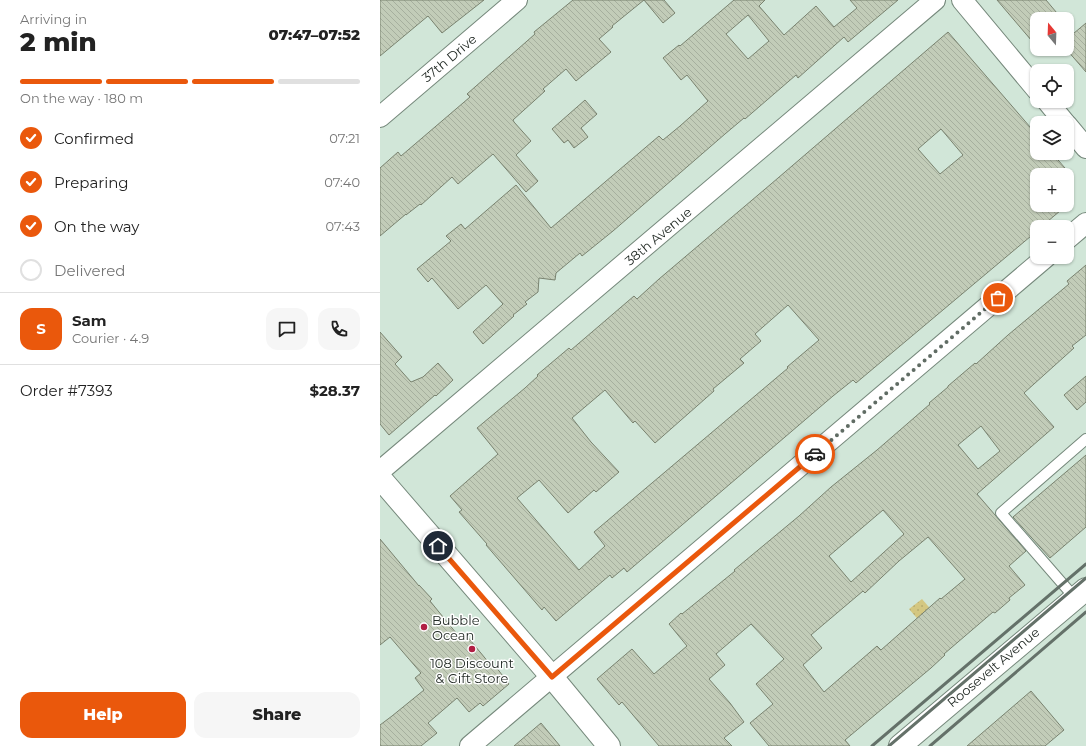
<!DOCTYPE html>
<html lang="en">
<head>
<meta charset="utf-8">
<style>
	:root { --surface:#fff; --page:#f6f6f6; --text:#222; --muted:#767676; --line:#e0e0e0; --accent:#ea580c }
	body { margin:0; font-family:Montserrat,sans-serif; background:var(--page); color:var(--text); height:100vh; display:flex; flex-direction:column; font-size:15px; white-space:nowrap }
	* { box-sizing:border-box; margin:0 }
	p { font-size:13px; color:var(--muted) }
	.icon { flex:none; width:22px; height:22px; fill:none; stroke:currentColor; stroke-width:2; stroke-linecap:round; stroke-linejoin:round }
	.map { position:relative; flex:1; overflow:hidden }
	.sheet { display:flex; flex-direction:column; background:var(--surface); width:380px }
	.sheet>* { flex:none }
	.needle { width:26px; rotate:341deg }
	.buttons { position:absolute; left:650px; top:12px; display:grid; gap:8px }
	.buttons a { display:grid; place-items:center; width:44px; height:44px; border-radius:8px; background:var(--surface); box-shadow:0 1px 3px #0004; font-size:20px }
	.pin { position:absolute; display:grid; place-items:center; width:34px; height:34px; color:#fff; margin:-17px; border:2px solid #fff; border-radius:50%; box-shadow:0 1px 4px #0007 }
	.courier { position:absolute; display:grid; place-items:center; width:40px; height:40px; margin:-20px; border:3px solid #ea580c; border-radius:50%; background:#fff; color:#222; box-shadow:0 1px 5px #0007 }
	.headline em { font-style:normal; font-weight:800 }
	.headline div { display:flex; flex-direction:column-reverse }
	.headline { display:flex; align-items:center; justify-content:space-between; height:68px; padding:0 20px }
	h1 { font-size:26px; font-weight:800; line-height:30px }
	.bar { display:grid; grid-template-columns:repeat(4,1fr); gap:6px 4px; align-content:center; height:48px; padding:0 20px }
	.bar i { height:5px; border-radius:3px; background:var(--line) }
	.bar .current { background:var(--accent) }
	.bar p { grid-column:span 4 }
	.line { display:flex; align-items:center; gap:10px; padding:0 20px; border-top:1px solid var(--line) }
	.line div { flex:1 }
	.round { display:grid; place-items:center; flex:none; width:42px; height:42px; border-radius:12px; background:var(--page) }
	ol { padding:0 20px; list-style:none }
	li { display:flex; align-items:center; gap:12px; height:44px }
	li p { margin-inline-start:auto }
	li .icon { padding:4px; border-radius:50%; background:var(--accent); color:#fff; stroke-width:4 }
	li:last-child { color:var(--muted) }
	li i { width:22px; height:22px; border:2px solid var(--line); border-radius:50% }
	.cta { display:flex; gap:8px; margin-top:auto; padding:8px 20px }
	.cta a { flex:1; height:46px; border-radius:12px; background:var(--accent); color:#fff; font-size:16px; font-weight:800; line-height:46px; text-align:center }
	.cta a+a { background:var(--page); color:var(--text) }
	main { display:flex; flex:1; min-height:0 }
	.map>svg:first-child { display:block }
	.grass { fill:url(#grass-dots) }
	.building { fill:url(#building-back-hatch); stroke:#79826f; fill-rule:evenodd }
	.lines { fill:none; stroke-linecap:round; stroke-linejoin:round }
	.service-casing { stroke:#75887b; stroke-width:12 }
	.minor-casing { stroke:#75887b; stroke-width:22 }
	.secondary-casing { stroke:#75887b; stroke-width:24 }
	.service { stroke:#fff; stroke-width:10 }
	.minor { stroke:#fff; stroke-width:20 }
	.secondary { stroke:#fff; stroke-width:22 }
	.rail { stroke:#647169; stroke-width:3 }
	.done { stroke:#606c64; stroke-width:4; stroke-dasharray:0 7.2 }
	.route { stroke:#ea580c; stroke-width:5 }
	.poi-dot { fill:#b11e43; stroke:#fff; stroke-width:1.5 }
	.labels { text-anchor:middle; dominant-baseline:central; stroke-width:3; stroke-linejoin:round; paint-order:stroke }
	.street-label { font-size:13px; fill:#232b26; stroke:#fff }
	.poi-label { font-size:13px; fill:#232b26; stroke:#fff; text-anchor:start }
</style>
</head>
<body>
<main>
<section class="sheet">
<div class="headline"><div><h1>2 min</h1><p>Arriving in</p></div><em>07:47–07:52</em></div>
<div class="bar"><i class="current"></i><i class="current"></i><i class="current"></i><i></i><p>On the way · 180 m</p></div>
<ol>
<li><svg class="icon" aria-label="check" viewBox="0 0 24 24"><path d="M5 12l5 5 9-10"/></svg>Confirmed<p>07:21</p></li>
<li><svg class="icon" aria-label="check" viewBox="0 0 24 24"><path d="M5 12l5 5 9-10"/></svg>Preparing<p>07:40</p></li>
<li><svg class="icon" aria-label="check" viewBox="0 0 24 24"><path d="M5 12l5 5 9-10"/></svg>On the way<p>07:43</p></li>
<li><i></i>Delivered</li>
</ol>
<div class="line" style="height:72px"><b class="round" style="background:var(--accent);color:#fff">S</b><div><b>Sam</b><p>Courier · 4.9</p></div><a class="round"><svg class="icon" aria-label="chat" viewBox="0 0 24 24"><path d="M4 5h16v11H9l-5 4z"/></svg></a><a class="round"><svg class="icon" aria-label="phone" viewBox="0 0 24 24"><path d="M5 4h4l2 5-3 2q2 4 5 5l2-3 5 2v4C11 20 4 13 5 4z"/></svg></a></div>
<div class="line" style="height:52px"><div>Order #7393</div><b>$28.37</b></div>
<div class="cta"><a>Help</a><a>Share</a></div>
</section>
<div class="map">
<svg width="706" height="746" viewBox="0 0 706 746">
	<defs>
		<pattern id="grass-dots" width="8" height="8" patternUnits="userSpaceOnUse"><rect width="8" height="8" fill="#d4c781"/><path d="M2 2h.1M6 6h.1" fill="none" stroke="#b6ab6f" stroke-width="1.8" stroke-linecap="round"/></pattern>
		<pattern id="building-back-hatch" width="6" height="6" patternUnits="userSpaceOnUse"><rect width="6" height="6" fill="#c2ccb8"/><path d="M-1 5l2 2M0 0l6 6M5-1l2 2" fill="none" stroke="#a6af9e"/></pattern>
	</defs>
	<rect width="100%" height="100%" fill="#d1e6d8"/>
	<polygon class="grass" points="542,599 578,641 566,652 529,609"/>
	<g class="building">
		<polygon points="0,0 104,0 62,33 48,16 0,56"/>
		<polygon points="193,0 284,0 295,13 283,23 264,0 232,26 233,27 219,39 231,52 196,81 186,69 163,89 165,91 133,120 134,122 151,141 136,155 158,181 146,192 113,154 78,184 72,177 41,205 40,204 26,215 26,214 0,236 0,168 18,152 21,156 90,97 87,94 155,34 154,32"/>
		<path d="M354,0H385L379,6L404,35L436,6L454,27L477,8L470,0H518L468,42L464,37L418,78L416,75L365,119L364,118L345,134L233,231L202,256L200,253L176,273L175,280L159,278L158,292L145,302L147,304L133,315L134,316L103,344L93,332L123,304L106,285L78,309L52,278L48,282L37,269L71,241L66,236L81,224L85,229L136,185L171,228L279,136L283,140L300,126L328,101L307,75L301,80L283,58L299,45L300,46ZM368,15L389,41L368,59L346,34Z"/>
		<polygon points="617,0 666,0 682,19 657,19 657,47"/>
		<polygon points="706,23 706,72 687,50 687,39"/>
		<path d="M568,32L657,135V153H672L691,175H657V205H687L661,227H657V231L476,383L473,380L453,396L247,572L244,568L232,578L230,575L176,621L164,607L162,610L106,545L107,544L79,512L82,510L70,496L118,454L97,428L145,388L158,376L157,375L189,348L191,350L254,296L257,299L279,279L391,184ZM561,129L583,155L560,174L538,149ZM408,305L439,340L407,367L408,368L369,401L214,532L225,546L199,570L137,498L159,480L188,513L214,490L216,492L239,472L211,442L192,418L225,390L253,423L255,421L275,443L334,391L333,389L364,363L360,359L381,341L375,334Z"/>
		<polygon points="205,100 217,114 201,128 208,137 194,148 188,140 184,143 172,129"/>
		<path d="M706,265V335L692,346L694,348L644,393L674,427L597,494L646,551L629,566L645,585L629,598L630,600L615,613L613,612L564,654L565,655L551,668L465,740L470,746H389L370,723L393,704L376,684L404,659L371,624L336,654L345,665L329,679L350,703L364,722L344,738L352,746H279L242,702L239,705L217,679L252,649L274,674L307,646L289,624L301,613L302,614L355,571L354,570L419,516L451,487L497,450L550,404L549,403L568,387V386L595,363L596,364L628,335L689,284L687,281ZM601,426L620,451L598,469L578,445ZM503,510L524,534L471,582L449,556ZM548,537L585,579L561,599L560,598L501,650L497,646L444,692L423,665L442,648L431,635L483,591L485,593L519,561Z"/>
		<polygon points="0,332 22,357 15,364 31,382 43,377 58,363 73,380 56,396 55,395 9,435 0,424"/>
		<polygon points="706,376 706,402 697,410 684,395"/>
		<polygon points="706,455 706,527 670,558 633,517"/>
		<polygon points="0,539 39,586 39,585 52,599 50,601 81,639 86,635 114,669 116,667 129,684 103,706 100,703 89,712 77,698 48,723 57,733 41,746 0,746 0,725 12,716 44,690 35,678 41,673 10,637 0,645"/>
		<polygon points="651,691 684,730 665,746 587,746"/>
		<polygon points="161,723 180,746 134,746"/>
	</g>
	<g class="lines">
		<g class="service-casing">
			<polyline id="service" points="695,598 621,513 706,439"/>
		</g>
		<g class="minor-casing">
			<g id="minor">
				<polyline points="582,0 657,90"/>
				<polyline points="667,101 685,123"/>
				<polyline points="0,117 137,0"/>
				<polyline points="687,125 706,148"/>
				<polyline points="687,239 706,223"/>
				<polyline points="0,471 555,0"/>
				<polyline points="90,746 666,257"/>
			</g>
		</g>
		<g class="secondary-casing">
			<g id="secondary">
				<polyline points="0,478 172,677 229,746"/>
				<polyline points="520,746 706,589"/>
			</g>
		</g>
		<use href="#service" class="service"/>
		<use href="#minor" class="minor"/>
		<use href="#secondary" class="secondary"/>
		<g class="rail">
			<polyline points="492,746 706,564"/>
			<polyline points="509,746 706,578"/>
			<polyline points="550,746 706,612"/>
		</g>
	</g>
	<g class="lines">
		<polyline class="done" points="435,454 618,298"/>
		<polyline class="route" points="58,546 172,677 435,454"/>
	</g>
	<g class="poi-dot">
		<circle cx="44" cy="627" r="4"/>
		<circle cx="92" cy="649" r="4"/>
	</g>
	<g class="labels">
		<g class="street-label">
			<text transform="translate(69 58) rotate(-40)">37th Drive</text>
			<text transform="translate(278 236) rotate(-40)">38th Avenue</text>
			<text transform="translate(613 667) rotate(-40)">Roosevelt Avenue</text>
		</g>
		<g class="poi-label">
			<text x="52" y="620">Bubble<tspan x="52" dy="15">Ocean</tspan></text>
			<text x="92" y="663" text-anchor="middle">108 Discount<tspan x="92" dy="15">&amp; Gift Store</tspan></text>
		</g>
	</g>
</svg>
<div class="buttons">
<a><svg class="needle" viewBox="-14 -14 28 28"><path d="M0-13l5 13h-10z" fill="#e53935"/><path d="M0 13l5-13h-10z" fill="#767676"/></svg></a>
<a><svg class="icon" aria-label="locate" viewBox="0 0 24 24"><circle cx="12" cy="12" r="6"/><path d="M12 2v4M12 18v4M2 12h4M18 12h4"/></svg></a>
<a><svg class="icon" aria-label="layers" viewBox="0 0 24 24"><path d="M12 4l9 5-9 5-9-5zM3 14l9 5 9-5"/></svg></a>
<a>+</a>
<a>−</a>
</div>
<div class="pin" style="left:618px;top:298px;background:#ea580c"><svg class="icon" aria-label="bag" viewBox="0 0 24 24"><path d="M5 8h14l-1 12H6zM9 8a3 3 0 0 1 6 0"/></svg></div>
<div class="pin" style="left:58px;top:546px;background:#1f2937"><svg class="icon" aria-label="home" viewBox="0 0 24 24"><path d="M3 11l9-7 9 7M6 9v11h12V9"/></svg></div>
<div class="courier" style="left:435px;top:454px"><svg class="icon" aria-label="car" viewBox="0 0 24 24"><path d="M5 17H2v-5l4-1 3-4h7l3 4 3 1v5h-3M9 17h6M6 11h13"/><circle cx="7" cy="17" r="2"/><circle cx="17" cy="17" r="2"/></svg></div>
</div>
</main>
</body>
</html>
